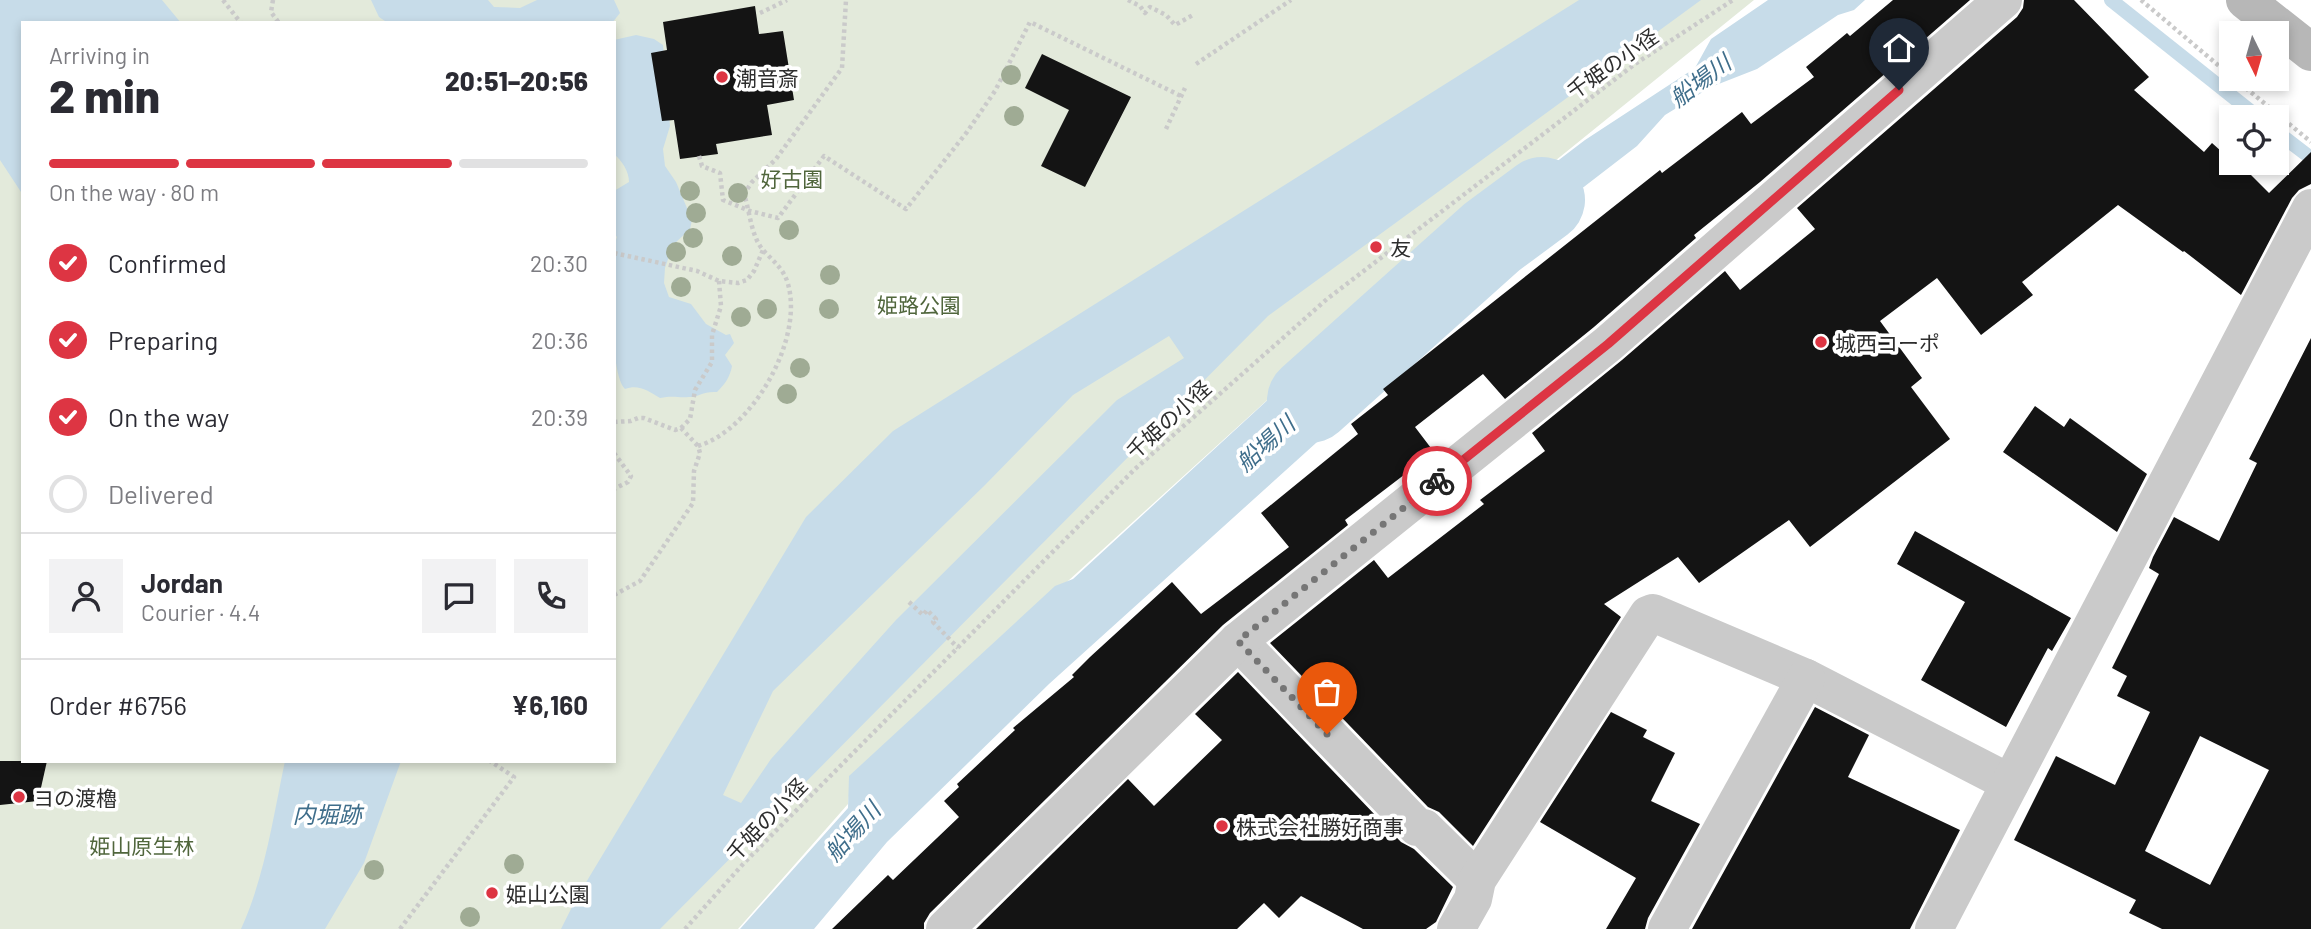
<!DOCTYPE html>
<html lang="en">
<head>
<meta charset="utf-8">
<style>
	:root { --surface:#fff; --page:#f2f2f3; --text:#2b2b33; --muted:#7c7c81; --line:#e1e1e2; --accent:#dd3543 }
	body { margin:0; font-family:Barlow,"Noto Sans JP",sans-serif; background:var(--page); color:var(--text); height:100vh; display:flex; flex-direction:column; font-size:26px; white-space:nowrap }
	* { box-sizing:border-box; margin:0 }
	p { font-size:23px; color:var(--muted) }
	.icon { flex:none; width:38px; height:38px; fill:none; stroke:currentColor; stroke-width:2; stroke-linecap:round; stroke-linejoin:round }
	.map { position:relative; flex:1; overflow:hidden }
	.details { position:absolute; left:21px; top:21px; width:595px; height:742px; display:flex; flex-direction:column; background:var(--surface); border-radius:0px; box-shadow:0 4px 10px #0003 }
	.details>* { flex:none }
	.needle { width:46px; rotate:175deg }
	.tools { position:absolute; left:2219px; top:21px; display:grid; gap:14px }
	.tools a { display:grid; place-items:center; width:70px; height:70px; border-radius:0px; background:var(--surface); box-shadow:0 4px 10px #0003; font-size:35px }
	.pin { position:absolute; display:grid; place-items:center; width:60px; height:60px; color:#fff; margin:-72px -30px; border-radius:50% 50% 50% 0; rotate:-45deg; box-shadow:0 0 7px #0007 }
	.pin .icon { rotate:45deg }
	.courier { position:absolute; display:grid; place-items:center; width:70px; height:70px; margin:-35px; border:5px solid #dd3543; border-radius:50%; background:#fff; color:#222; box-shadow:0 2px 9px #0007 }
	.headline em { font-style:normal; font-weight:800 }
	.headline div { display:flex; flex-direction:column-reverse }
	.headline { display:flex; align-items:center; justify-content:space-between; height:119px; padding:0 28px }
	h1 { font-size:46px; font-weight:800; line-height:52px }
	.bar { display:grid; grid-template-columns:repeat(4,1fr); gap:10px 7px; align-content:center; height:84px; padding:0 28px }
	.bar i { height:9px; border-radius:5px; background:var(--line) }
	.bar .active { background:var(--accent) }
	.bar p { grid-column:span 4 }
	.line { display:flex; align-items:center; gap:18px; padding:0 28px; border-top:2px solid var(--line) }
	.line div { flex:1 }
	.round { display:grid; place-items:center; flex:none; width:74px; height:74px; border-radius:0px; background:var(--page) }
	ol { padding:0 28px; list-style:none }
	li { display:flex; align-items:center; gap:21px; height:77px }
	li p { margin-inline-start:auto }
	li .icon { padding:7px; border-radius:50%; background:var(--accent); color:#fff; stroke-width:4 }
	li:last-child { color:var(--muted) }
	li i { width:38px; height:38px; border:4px solid var(--line); border-radius:50% }
	.map>svg:first-child { display:block }
	.green { fill:#e3eadb; fill-rule:evenodd }
	.water { fill:#c7dce9; fill-rule:evenodd }
	.lines { fill:none; stroke-linecap:round; stroke-linejoin:round }
	.stream { stroke:#c7dce9; stroke-width:14 }
	.river { stroke:#c7dce9; stroke-width:86 }
	.building { fill:#141414; fill-rule:evenodd }
	.path { stroke:#cacaca; stroke-width:4.5; stroke-dasharray:3.5 3.5; stroke-linecap:butt }
	.street { stroke:#cacaca; stroke-width:38 }
	.secondary { stroke:#b7b7b7; stroke-width:38 }
	.tree { fill:#9fab94 }
	.done { stroke:#767676; stroke-width:7; stroke-dasharray:0 12.6 }
	.route { stroke:#dd3543; stroke-width:9 }
	.poi-dot { fill:#dd3543; stroke:#fff; stroke-width:2.5 }
	.labels { text-anchor:middle; dominant-baseline:central; stroke-width:7; stroke-linejoin:round; paint-order:stroke }
	.street-label { font-size:21px; fill:#2d2d2d; stroke:#fff }
	.poi-label { font-size:21px; fill:#2d2d2d; stroke:#fff; text-anchor:start }
	.park-label { font-size:21px; fill:#50663c; stroke:#fff }
	.water-label { font-size:23px; font-style:italic; fill:#3f6e8b; stroke:#fff }
</style>
</head>
<body>
<div class="map">
<svg width="2311" height="929" viewBox="0 0 2311 929">
	<rect width="100%" height="100%" fill="#fff"/>
	<path class="green" d="M0,0H1754L1330,343L851,778L848,804L738,929H0ZM23,23H614V761H23Z"/>
	<g class="water">
		<polygon points="0,0 162,0 181,23 23,23 23,195 0,160"/>
		<polygon points="371,0 488,0 494,7 520,8 537,0 614,0 620,13 612,23 388,23 379,17"/>
		<path d="M1579,0H1701L1268,316L660,929H561L576,899L806,517L893,431ZM1169,336L1184,358L1117,400L896,620L771,759L741,803L723,795L773,691L985,485L1073,395Z"/>
		<polygon points="1768,0 1865,0 1854,10 1838,15 1757,69 1711,87 1665,115 1637,146 1563,203 1529,244 1426,318 1407,338 1388,367 1361,389 1357,406 1049,684 887,842 814,929 740,929 848,808 849,776 1055,586 1073,579 1335,338 1400,321 1447,283 1461,247 1514,194 1585,140 1695,68 1711,39"/>
		<path d="M636,35L654,39L663,45L670,126L663,149L665,166L676,182L692,220L690,229L673,245L665,268L664,283L669,297L691,304L706,324L726,335L730,334L734,343L725,355L732,366C730,377 725,384 717,392C703,391 699,397 689,397C677,398 674,395 660,398C648,391 639,384 625,389C608,371 614,275 614,246L617,237L614,233V191L629,182C629,171 622,161 614,154V40Z"/>
		<path d="M285,761H401L364,863L325,929H241C265,876 273,818 285,761Z"/>
	</g>
	<g class="lines">
		<g class="stream">
			<polyline points="2111,0 2258,117"/>
			<polyline points="2277,132 2311,158"/>
		</g>
		<polyline class="river" points="1310,400 1492,237 1542,200"/>
	</g>
	<g class="building">
		<polygon points="1893,0 1970,0 1760,182 1694,235 1696,238 1594,327 1505,399 1483,374 1415,427 1434,452 1345,520 1348,525 1223,625 930,913 924,923 924,929 832,929 888,875 893,880 959,817 944,801 959,787 957,784 1015,730 1013,728 1074,677 1072,675 1090,657 1172,582 1201,614 1289,547 1261,513 1358,434 1351,424 1388,395 1383,389 1660,170 1662,173 1742,112 1751,124 1814,77 1806,67 1847,33 1850,36"/>
		<polygon points="2024,0 2074,0 2149,77 2134,90 2204,152 2212,143 2231,160 2231,163 2239,166 2241,165 2269,193 2311,152 2311,184 2299,190 2292,198 2241,295 2184,251 2183,252 2118,205 2022,282 2033,295 1981,335 1937,278 1880,321 1922,378 1911,387 1950,439 1810,547 1789,520 1699,583 1678,557 1604,604 1621,617 1473,846 1439,812 1428,807 1270,643 1374,560 1388,578 1484,504 1480,500 1545,451 1532,433 1622,360 1725,271 1740,290 1815,229 1797,208 2017,17 2023,8"/>
		<polygon points="755,6 759,34 783,31 794,100 767,105 772,135 716,144 718,154 680,159 674,120 662,121 651,53 667,50 663,22"/>
		<polygon points="1042,54 1131,97 1085,187 1041,166 1069,110 1025,88"/>
		<path d="M2311,338V929H2162L2129,913L2136,900L2014,840L2056,756L2115,785L2150,712L2117,696L2127,676L2112,668L2159,574L2149,568L2153,557L2174,517L2219,541L2257,463L2249,459ZM2200,736L2269,770L2210,885L2145,851Z"/>
		<polygon points="2035,406 2064,427 2070,418 2147,474 2117,532 2003,452"/>
		<polygon points="1915,531 2071,618 2052,651 2048,648 2006,727 1921,680 1965,602 1897,564"/>
		<polygon points="1238,672 1401,842 1414,849 1453,887 1436,922 1426,929 1363,929 1301,896 1279,918 1264,903 1237,929 976,929 1128,779 1154,806 1222,740 1195,714"/>
		<polygon points="1815,707 1869,735 1848,777 1960,830 1910,929 1692,929"/>
		<polygon points="1611,712 1647,730 1643,737 1675,753 1651,801 1700,824 1648,918 1645,929 1606,929 1636,878 1540,822"/>
		<polygon points="0,761 47,761 38,801 0,805"/>
	</g>
	<g class="lines">
		<g class="path">
			<polyline points="223,0 241,23"/>
			<polyline points="273,0 271,12 279,23"/>
			<polyline points="1128,0 1140,6 1145,13 1150,7 1166,15 1175,25 1193,15"/>
			<polyline points="2141,0 2231,76"/>
			<polyline points="760,13 787,0"/>
			<polyline points="1196,64 1291,0"/>
			<polyline points="2235,79 2311,142"/>
			<polyline points="1166,129 1185,88"/>
			<polyline points="699,156 702,166 720,173 723,200 750,211 778,218 824,156 906,209 967,132 995,91 1030,22 1181,96"/>
			<polyline points="614,253 697,271 719,281 738,283 747,280 754,271 763,250"/>
			<polyline points="614,422 631,421 638,418 644,418 675,430 681,428 698,446"/>
			<polyline points="681,428 690,419 695,390 712,362 712,335 721,306 719,281"/>
			<polyline points="614,453 631,476 628,482 614,489"/>
			<path d="M614,595L640,581L693,503L694,471L700,453L698,446C752,430 804,340 788,284C784,269 773,261 763,250C751,236 750,212 744,194L752,182L776,159L842,68L846,0"/>
			<polyline points="909,602 923,615 927,610 936,619 933,622 958,648"/>
			<polyline points="400,929 514,777 490,761"/>
			<polyline points="685,929 744,863 1135,469 1327,299 1635,64 1733,0"/>
		</g>
		<g class="street">
			<polyline points="1238,641 1417,827 1424,828 1477,880"/>
			<polyline points="945,929 1238,641 1608,344 2003,0"/>
			<polyline points="1456,929 1473,899 1477,880 1648,615 1653,613 1806,678 2010,783"/>
			<polyline points="1667,929 1806,678"/>
			<polyline points="1934,929 2311,208"/>
		</g>
		<polyline class="secondary" points="2245,0 2311,52"/>
	</g>
	<g class="tree">
		<circle cx="1011" cy="75" r="10"/>
		<circle cx="1014" cy="116" r="10"/>
		<circle cx="690" cy="191" r="10"/>
		<circle cx="738" cy="193" r="10"/>
		<circle cx="696" cy="213" r="10"/>
		<circle cx="789" cy="230" r="10"/>
		<circle cx="693" cy="238" r="10"/>
		<circle cx="676" cy="252" r="10"/>
		<circle cx="732" cy="256" r="10"/>
		<circle cx="830" cy="275" r="10"/>
		<circle cx="681" cy="287" r="10"/>
		<circle cx="767" cy="309" r="10"/>
		<circle cx="829" cy="309" r="10"/>
		<circle cx="741" cy="317" r="10"/>
		<circle cx="800" cy="368" r="10"/>
		<circle cx="787" cy="394" r="10"/>
		<circle cx="514" cy="864" r="10"/>
		<circle cx="374" cy="870" r="10"/>
		<circle cx="470" cy="917" r="10"/>
	</g>
	<g class="lines">
		<polyline class="done" points="1327,734 1238,641 1437,481"/>
		<polyline class="route" points="1437,481 1608,344 1899,90"/>
	</g>
	<g class="poi-dot">
		<circle cx="722" cy="77" r="7"/>
		<circle cx="1376" cy="247" r="7"/>
		<circle cx="1821" cy="342" r="7"/>
		<circle cx="19" cy="797" r="7"/>
		<circle cx="1222" cy="826" r="7"/>
		<circle cx="492" cy="893" r="7"/>
	</g>
	<g class="labels">
		<g class="street-label">
			<text transform="translate(1612 63) rotate(-35)">千姫の小径</text>
			<text transform="translate(1168 419) rotate(-42)">千姫の小径</text>
			<text transform="translate(766 819) rotate(-46)">千姫の小径</text>
		</g>
		<g class="poi-label">
			<text x="736" y="77">潮音斎</text>
			<text x="1390" y="247">友</text>
			<text x="1835" y="342">城西コーポ</text>
			<text x="33" y="797">ヨの渡櫓</text>
			<text x="1236" y="826">株式会社勝好商事</text>
			<text x="506" y="893">姫山公園</text>
		</g>
		<g class="park-label">
			<text x="792" y="178">好古園</text>
			<text x="919" y="304">姫路公園</text>
			<text x="142" y="845">姫山原生林</text>
		</g>
		<g class="water-label">
			<text transform="translate(1700 80) rotate(-37)">船場川</text>
			<text transform="translate(1265 443) rotate(-42)">船場川</text>
			<text x="327" y="814">内堀跡</text>
			<text transform="translate(852 831) rotate(-48)">船場川</text>
		</g>
	</g>
</svg>
<div class="tools">
<a><svg class="needle" viewBox="-14 -14 28 28"><path d="M0-13l5 13h-10z" fill="#e53935"/><path d="M0 13l5-13h-10z" fill="#7c7c81"/></svg></a>
<a><svg class="icon" aria-label="locate" viewBox="0 0 24 24"><circle cx="12" cy="12" r="6"/><path d="M12 2v4M12 18v4M2 12h4M18 12h4"/></svg></a>
</div>
<div class="pin" style="left:1327px;top:734px;background:#ea580c"><svg class="icon" aria-label="bag" viewBox="0 0 24 24"><path d="M5 8h14l-1 12H6zM9 8a3 3 0 0 1 6 0"/></svg></div>
<div class="pin" style="left:1899px;top:90px;background:#1f2937"><svg class="icon" aria-label="home" viewBox="0 0 24 24"><path d="M3 11l9-7 9 7M6 9v11h12V9"/></svg></div>
<div class="courier" style="left:1437px;top:481px"><svg class="icon" aria-label="bike" viewBox="0 0 24 24"><circle cx="6" cy="16" r="4"/><circle cx="18" cy="16" r="4"/><path d="M6 16l4-8h5l3 8M10 8l3 8H6M13 5h3"/></svg></div>
<section class="details">
<div class="headline"><div><h1>2 min</h1><p>Arriving in</p></div><em>20:51–20:56</em></div>
<div class="bar"><i class="active"></i><i class="active"></i><i class="active"></i><i></i><p>On the way · 80 m</p></div>
<ol>
<li><svg class="icon" aria-label="check" viewBox="0 0 24 24"><path d="M5 12l5 5 9-10"/></svg>Confirmed<p>20:30</p></li>
<li><svg class="icon" aria-label="check" viewBox="0 0 24 24"><path d="M5 12l5 5 9-10"/></svg>Preparing<p>20:36</p></li>
<li><svg class="icon" aria-label="check" viewBox="0 0 24 24"><path d="M5 12l5 5 9-10"/></svg>On the way<p>20:39</p></li>
<li><i></i>Delivered</li>
</ol>
<div class="line" style="height:126px"><a class="round"><svg class="icon" aria-label="person" viewBox="0 0 24 24"><circle cx="12" cy="8" r="4"/><path d="M4 21q1-7 8-7t8 7"/></svg></a><div><b>Jordan</b><p>Courier · 4.4</p></div><a class="round"><svg class="icon" aria-label="chat" viewBox="0 0 24 24"><path d="M4 5h16v11H9l-5 4z"/></svg></a><a class="round"><svg class="icon" aria-label="phone" viewBox="0 0 24 24"><path d="M5 4h4l2 5-3 2q2 4 5 5l2-3 5 2v4C11 20 4 13 5 4z"/></svg></a></div>
<div class="line" style="height:91px"><div>Order #6756</div><b>¥6,160</b></div>
</section>
</div>
</body>
</html>
